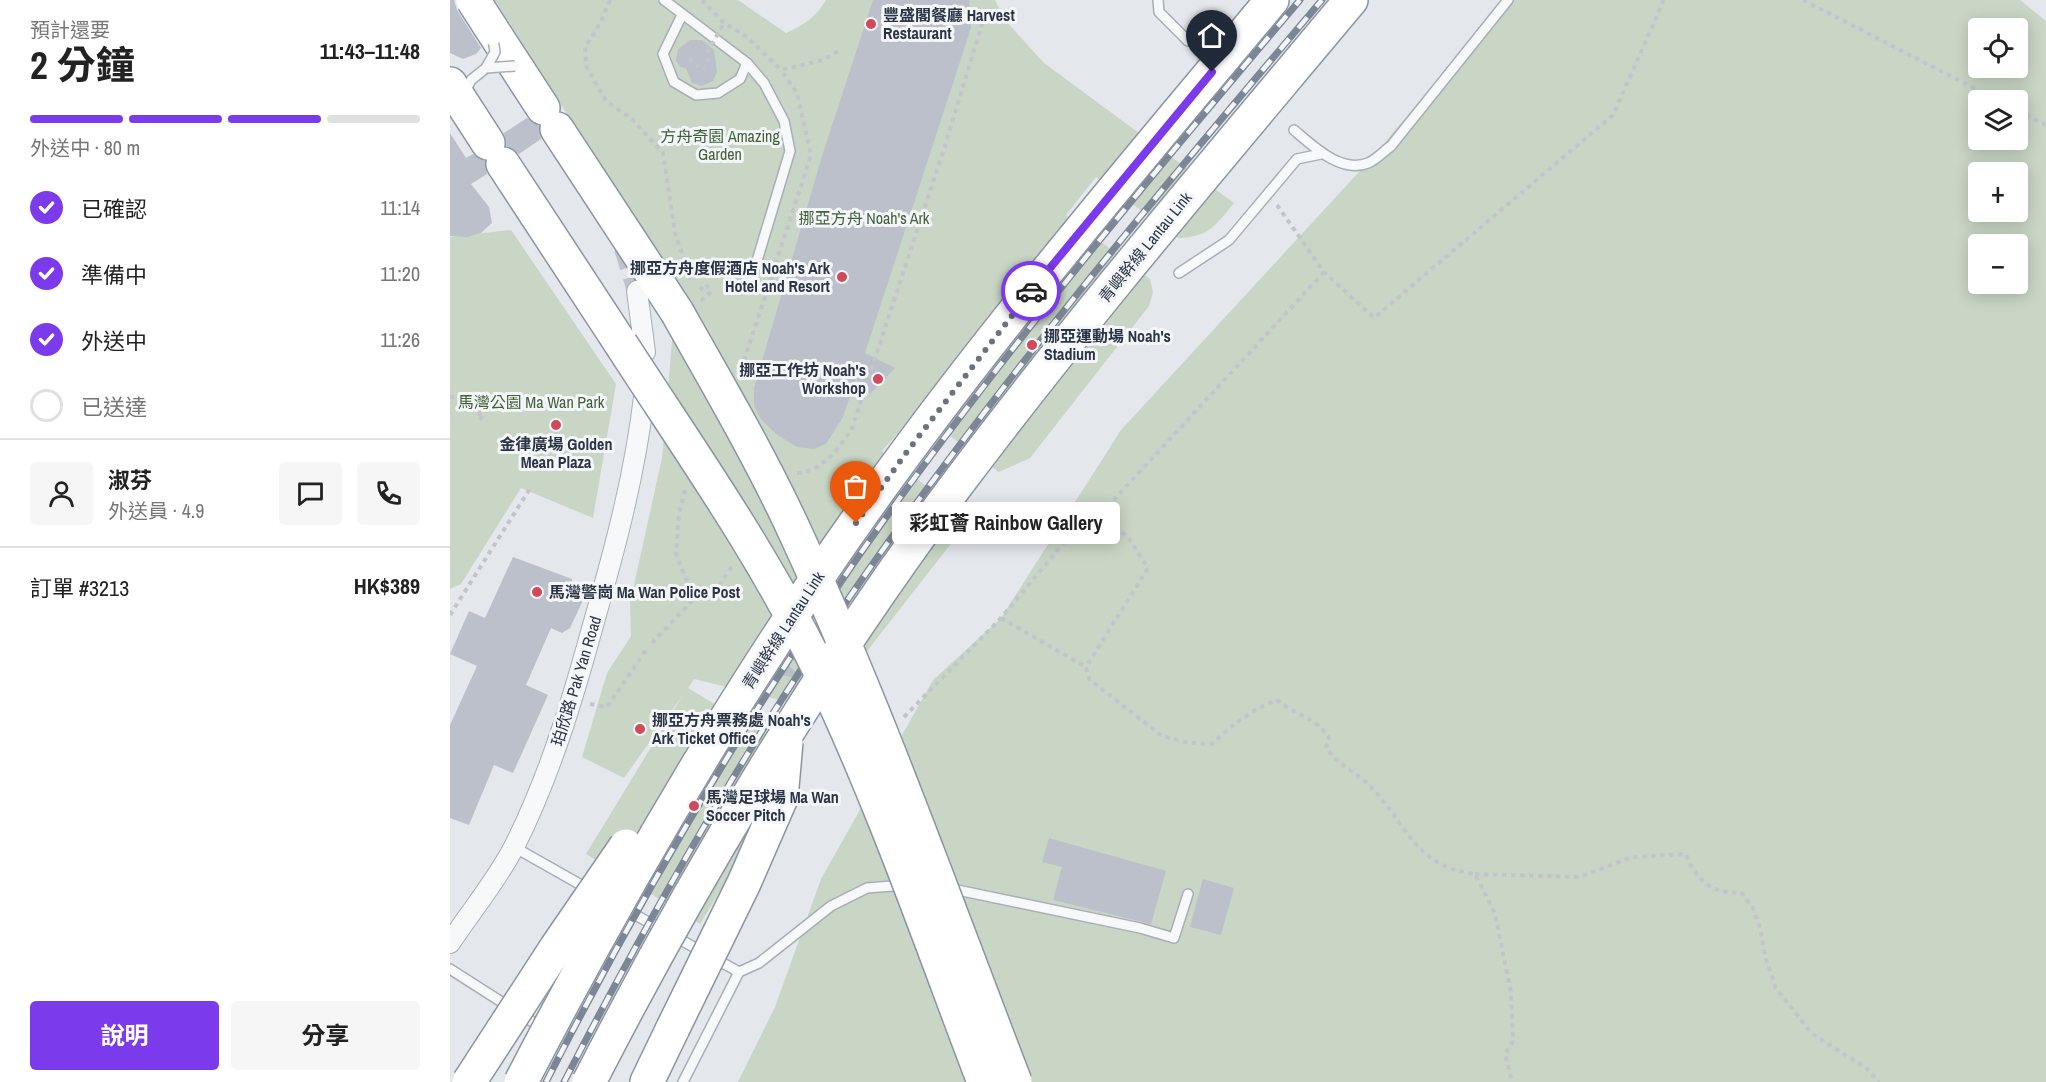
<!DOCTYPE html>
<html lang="zh-TW">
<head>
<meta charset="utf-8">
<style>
	:root { --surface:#fff; --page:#f6f6f6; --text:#222; --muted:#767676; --line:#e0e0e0; --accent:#7c3aed }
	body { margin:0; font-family:"Archivo Narrow","Noto Sans TC",sans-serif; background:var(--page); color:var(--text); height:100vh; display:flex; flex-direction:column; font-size:22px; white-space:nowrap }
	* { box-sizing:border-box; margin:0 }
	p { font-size:20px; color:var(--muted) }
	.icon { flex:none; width:33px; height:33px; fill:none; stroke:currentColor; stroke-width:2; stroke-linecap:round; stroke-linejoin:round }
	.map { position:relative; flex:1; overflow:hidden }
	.drawer { display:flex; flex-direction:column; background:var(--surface); width:450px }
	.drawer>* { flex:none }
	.fabs { position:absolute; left:1518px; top:18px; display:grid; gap:12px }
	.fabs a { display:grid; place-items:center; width:60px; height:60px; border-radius:6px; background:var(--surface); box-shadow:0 3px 15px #0003; font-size:30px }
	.pin { position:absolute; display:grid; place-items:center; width:51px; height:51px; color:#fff; margin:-62px -26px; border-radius:50% 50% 50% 0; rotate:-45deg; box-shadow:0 0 6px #0007 }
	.pin .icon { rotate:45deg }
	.courier { position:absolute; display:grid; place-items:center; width:60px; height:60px; margin:-30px; border:4px solid #7c3aed; border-radius:50%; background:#fff; color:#222; box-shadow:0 2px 8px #0007 }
	.bubble { position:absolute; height:42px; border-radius:6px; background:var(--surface); box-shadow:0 3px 15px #0003; font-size:20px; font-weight:700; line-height:42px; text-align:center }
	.headline em { font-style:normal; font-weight:700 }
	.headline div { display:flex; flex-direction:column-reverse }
	.headline { display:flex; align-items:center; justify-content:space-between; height:102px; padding:0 30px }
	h1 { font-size:39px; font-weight:700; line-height:45px }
	.bar { display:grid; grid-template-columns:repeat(4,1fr); gap:9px 6px; align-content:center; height:72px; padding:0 30px }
	.bar i { height:8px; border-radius:4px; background:var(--line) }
	.bar .selected { background:var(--accent) }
	.bar p { grid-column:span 4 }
	.line { display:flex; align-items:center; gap:15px; padding:0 30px; border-top:2px solid var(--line) }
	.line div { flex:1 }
	.round { display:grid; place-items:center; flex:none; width:63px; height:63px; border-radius:6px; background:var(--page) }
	ol { padding:0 30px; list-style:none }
	li { display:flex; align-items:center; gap:18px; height:66px }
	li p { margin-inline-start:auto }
	li .icon { padding:6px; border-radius:50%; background:var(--accent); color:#fff; stroke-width:4 }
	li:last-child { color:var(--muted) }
	li i { width:33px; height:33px; border:3px solid var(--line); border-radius:50% }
	.button { display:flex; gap:12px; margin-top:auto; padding:12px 30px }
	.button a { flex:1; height:69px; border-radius:6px; background:var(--accent); color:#fff; font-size:24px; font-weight:700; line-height:69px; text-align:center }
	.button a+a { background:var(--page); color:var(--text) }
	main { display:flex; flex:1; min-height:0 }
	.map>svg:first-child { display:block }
	.green { fill:#c9d6c5; fill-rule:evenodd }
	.building { fill:#bbc0ca }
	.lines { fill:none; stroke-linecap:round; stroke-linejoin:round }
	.minor-tunnel { stroke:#bfc3cb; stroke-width:20; stroke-dasharray:20 10; stroke-linecap:butt }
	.service-casing { stroke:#a9aeb7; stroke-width:12 }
	.minor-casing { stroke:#a9aeb7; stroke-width:22 }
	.motorway-casing { stroke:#8b94a3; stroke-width:36 }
	.path { stroke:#c2c5cb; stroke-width:4; stroke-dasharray:4.5 4.5; stroke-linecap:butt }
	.service { stroke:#f7f8fa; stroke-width:9 }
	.minor { stroke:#f7f8fa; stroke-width:20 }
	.motorway { stroke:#fff; stroke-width:33 }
	.rail-casing { stroke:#7d8696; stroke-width:7 }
	.rail { stroke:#f4f6f9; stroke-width:4.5; stroke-dasharray:14; stroke-linecap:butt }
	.service-bridge-casing { stroke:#a9aeb7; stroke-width:12; stroke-linecap:butt }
	.motorway-bridge-casing { stroke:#8b94a3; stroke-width:36; stroke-linecap:butt }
	.path-bridge { stroke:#c2c5cb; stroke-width:4; stroke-dasharray:4.5 4.5; stroke-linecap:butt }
	.service-bridge { stroke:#f7f8fa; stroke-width:9 }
	.motorway-bridge { stroke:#fff; stroke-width:33 }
	.done { stroke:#6c737f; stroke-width:6; stroke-dasharray:0 10.8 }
	.route { stroke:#7c3aed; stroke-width:8 }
	.poi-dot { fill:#d1495b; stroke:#f4f6f9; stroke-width:2 }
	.labels { text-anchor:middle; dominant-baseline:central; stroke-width:6; stroke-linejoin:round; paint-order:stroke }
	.poi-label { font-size:16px; font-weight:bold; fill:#2b3445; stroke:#f4f6f9; text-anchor:start }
	.park-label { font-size:16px; fill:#3f6138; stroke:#f4f6f9 }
	.street-label { font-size:16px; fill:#2b3445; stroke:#f4f6f9 }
</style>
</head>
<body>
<main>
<section class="drawer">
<div class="headline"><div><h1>2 分鐘</h1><p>預計還要</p></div><em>11:43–11:48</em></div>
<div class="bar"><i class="selected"></i><i class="selected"></i><i class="selected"></i><i></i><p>外送中 · 80 m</p></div>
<ol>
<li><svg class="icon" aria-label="check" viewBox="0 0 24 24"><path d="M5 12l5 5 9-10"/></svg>已確認<p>11:14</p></li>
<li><svg class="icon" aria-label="check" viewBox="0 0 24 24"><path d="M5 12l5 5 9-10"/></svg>準備中<p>11:20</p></li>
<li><svg class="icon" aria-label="check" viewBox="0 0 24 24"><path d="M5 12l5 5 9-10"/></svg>外送中<p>11:26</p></li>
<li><i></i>已送達</li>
</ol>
<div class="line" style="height:108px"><a class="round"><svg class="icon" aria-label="person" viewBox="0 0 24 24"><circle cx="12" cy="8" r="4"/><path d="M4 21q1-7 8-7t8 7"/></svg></a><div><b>淑芬</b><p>外送員 · 4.9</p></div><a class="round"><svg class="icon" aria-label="chat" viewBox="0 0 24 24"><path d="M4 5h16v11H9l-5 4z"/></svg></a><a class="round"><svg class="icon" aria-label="phone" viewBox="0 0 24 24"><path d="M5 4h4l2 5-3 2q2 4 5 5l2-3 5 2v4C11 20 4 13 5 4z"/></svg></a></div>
<div class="line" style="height:78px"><div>訂單 #3213</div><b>HK$389</b></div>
<div class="button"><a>說明</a><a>分享</a></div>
</section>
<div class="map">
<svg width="1596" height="1082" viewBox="0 0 1596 1082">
	<rect width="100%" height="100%" fill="#e4e7ec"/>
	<g class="green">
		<path d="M45,0H288L336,33C354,25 366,17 376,0H545L555,20L594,63L784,203C765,226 759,237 728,238L646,177L616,215L700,279L703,292L699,306L580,458L549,472L467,412L432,451L515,517L514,527L371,710L244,679L238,688L352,757L250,924L136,854L233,695L174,778L132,757L157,673L181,636L180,603L212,458L223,330L214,268Z"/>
		<path d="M1054,0H1570L1596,21V1082H288L325,1007L371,879L483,680L551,618L671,430L920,160ZM1528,28H1568V68H1528ZM1528,100H1568V140H1528ZM1528,172H1568V212H1528ZM1528,244H1568V284H1528Z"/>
		<polygon points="61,230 166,384 143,518 71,488 11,584 0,589 0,237"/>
	</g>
	<g class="building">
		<polygon points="0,0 4,0 7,10 31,48 26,54 13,59 0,53"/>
		<polygon points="423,0 519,0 521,28 415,353 445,368 420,394 406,379 393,417 376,444 364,449 347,447 326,434 311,419 304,406 304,388 373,153"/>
		<polygon points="240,40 252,40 264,50 267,72 263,81 252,86 242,83 236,68 230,67 226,61 228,49"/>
		<polygon points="77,118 89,126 91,139 69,154 56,146 54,133"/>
		<polygon points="0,133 16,158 23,154 35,161 37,174 21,184 39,207 42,223 31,233 17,237 0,236"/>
		<polygon points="63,557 122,579 122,590 135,596 120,628 112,633 101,628 76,685 98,695 63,773 44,765 19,825 0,818 0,725 27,666 0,654 19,611 35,618"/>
		<polygon points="334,662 351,676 349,679 327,674"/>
		<polygon points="599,838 716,871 701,924 603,900 612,867 592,862"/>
		<polygon points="753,879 784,888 771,935 740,927"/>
	</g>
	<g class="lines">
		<polyline class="minor-tunnel" points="174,248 187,291"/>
		<g class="service-casing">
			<g id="service">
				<polyline points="214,0 297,63 314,83 334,121 340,151 300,284"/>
				<polyline points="708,0 709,12 738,41"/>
				<polyline points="232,15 213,54 224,82 246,95 268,93 290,79 297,63"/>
				<polyline points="14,94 21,80 36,68"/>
				<path d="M844,130C863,146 891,174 918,163C926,160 934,151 941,146L1058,0"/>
				<polyline points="729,273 779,240 847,159 871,154"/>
				<polyline points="64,847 140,890"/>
				<polyline points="498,888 690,928 724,938 738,894"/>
				<polyline points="171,907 289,972"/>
				<polyline points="0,969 89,1026"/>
				<polyline points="233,1082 289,972 309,963 381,906 417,888 455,885"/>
			</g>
		</g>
		<g class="minor-casing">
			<g id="minor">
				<polyline points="187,291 195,352"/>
				<path d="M0,943C21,911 48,879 65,845C101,773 124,695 145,618C166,545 185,473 194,397"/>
			</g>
		</g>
		<g class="motorway-casing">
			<g id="motorway">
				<polyline points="807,18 822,0"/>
				<polyline points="41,28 93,108"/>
				<polyline points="854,56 901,0"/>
				<polyline points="0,84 38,143"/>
				<polyline points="107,129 227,312"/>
				<polyline points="53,164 171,344"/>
				<polyline points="197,1082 223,1028"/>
			</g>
		</g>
		<g class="path">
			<polyline points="160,0 151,22 135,47 136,66 156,101 182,119 213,153 225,233 242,282"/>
			<polyline points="252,0 274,23 297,37 331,70 373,60 389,51"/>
			<polyline points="1353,0 1547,100"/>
			<polyline points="239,59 253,70 258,63 257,53"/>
			<polyline points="1568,111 1596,125"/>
			<polyline points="827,205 874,272 924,318 1163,115 1214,0"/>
			<path d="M874,272L649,516L678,537L698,568L636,667L639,679L712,736L739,743L762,744C782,725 801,710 827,700C847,717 868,717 880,740L876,747C888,766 910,774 925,791C958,829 968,867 1025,874L1045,914L1061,992L1063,1041L1055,1054L1062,1082"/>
			<polyline points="320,281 361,155 347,93 331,70"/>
			<polyline points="250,290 256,284 261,292 251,301"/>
			<polyline points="291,369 318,288"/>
			<polyline points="0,397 13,398 30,409 29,420 45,398"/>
			<path d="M347,473C372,472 390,447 402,428L493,152L533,21"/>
			<polyline points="235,490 229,514 226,554 244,599"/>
			<polyline points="0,615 81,487"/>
			<polyline points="551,618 636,667"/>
			<polyline points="202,643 244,599 266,590 282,566"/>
			<polyline points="140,704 157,707 198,647"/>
			<polyline points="454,717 551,618 627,527 649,516"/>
			<path d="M1025,874L1130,877L1182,857L1236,854C1246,880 1262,895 1291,892L1303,908L1310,928L1315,956L1326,988L1361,1033L1416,1068L1429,1082"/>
		</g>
		<use href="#service" class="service"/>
		<use href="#minor" class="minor"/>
		<use href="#motorway" class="motorway"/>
		<g class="rail-casing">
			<g id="rail">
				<path d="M96,1082C206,867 330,659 474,465C593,305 721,152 850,0"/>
				<path d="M114,1082C200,915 294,750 401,595C545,387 708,193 872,0"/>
			</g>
		</g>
		<use href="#rail" class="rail"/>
		<g class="service-bridge-casing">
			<g id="service-bridge">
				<polyline points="36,68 45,52 42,33"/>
				<polyline points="36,68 65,66"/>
			</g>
		</g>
		<g class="motorway-bridge-casing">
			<g id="motorway-bridge">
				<polyline points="23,0 41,28"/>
				<path d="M227,312C268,385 310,456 345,532C428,711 494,898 565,1082"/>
				<path d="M171,344C239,449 312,552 367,665C432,800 481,943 534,1082"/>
				<polyline points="223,1028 294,883 331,798 336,742"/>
				<polyline points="19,1082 106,948 176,846"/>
				<path d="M71,1082C161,908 258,739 368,577C501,380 655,200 807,18"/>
				<path d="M139,1082C245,875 366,674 505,487C616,339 735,198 854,56"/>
			</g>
		</g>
		<polyline class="path-bridge" points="257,53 274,23"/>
		<use href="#service-bridge" class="service-bridge"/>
		<use href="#motorway-bridge" class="motorway-bridge"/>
	</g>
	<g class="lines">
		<polyline class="done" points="406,523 456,453 581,291"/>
		<polyline class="route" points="581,291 762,72"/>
	</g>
	<g class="poi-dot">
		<circle cx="421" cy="24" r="6"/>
		<circle cx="392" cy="277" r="6"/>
		<circle cx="582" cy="345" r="6"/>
		<circle cx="428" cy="379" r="6"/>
		<circle cx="106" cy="425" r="6"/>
		<circle cx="87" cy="592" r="6"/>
		<circle cx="190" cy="729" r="6"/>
		<circle cx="244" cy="806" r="6"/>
	</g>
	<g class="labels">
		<g class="poi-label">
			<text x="433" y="15">豐盛閣餐廳 Harvest<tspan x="433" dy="18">Restaurant</tspan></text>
			<text x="380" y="268" text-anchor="end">挪亞方舟度假酒店 Noah's Ark<tspan x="380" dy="18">Hotel and Resort</tspan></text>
			<text x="594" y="336">挪亞運動場 Noah's<tspan x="594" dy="18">Stadium</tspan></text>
			<text x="416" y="370" text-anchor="end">挪亞工作坊 Noah's<tspan x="416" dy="18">Workshop</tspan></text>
			<text x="106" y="444" text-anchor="middle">金律廣場 Golden<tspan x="106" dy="18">Mean Plaza</tspan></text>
			<text x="99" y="592">馬灣警崗 Ma Wan Police Post</text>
			<text x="202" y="720">挪亞方舟票務處 Noah's<tspan x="202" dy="18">Ark Ticket Office</tspan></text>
			<text x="256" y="797">馬灣足球場 Ma Wan<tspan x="256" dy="18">Soccer Pitch</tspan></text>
		</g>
		<g class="park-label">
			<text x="270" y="136">方舟奇園 Amazing<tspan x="270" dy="18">Garden</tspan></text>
			<text x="414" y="218">挪亞方舟 Noah's Ark</text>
			<text x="81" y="402">馬灣公園 Ma Wan Park</text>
		</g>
		<g class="street-label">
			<text transform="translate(695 247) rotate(-51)">青嶼幹線 Lantau Link</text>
			<text transform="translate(333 630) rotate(-57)">青嶼幹線 Lantau Link</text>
			<text transform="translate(126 681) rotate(-73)">珀欣路 Pak Yan Road</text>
		</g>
	</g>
</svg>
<div class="fabs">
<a><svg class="icon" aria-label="locate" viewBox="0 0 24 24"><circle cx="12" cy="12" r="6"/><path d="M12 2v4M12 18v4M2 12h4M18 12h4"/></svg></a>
<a><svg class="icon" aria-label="layers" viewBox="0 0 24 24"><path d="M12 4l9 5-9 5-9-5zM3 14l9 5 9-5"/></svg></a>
<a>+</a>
<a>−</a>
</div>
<div class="pin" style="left:406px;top:523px;background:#ea580c"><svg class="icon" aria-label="bag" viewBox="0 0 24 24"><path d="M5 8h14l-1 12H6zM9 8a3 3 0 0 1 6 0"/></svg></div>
<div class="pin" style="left:762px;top:72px;background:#1f2937"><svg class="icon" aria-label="home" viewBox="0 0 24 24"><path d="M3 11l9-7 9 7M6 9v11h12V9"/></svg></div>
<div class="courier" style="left:581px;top:291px"><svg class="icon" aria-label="car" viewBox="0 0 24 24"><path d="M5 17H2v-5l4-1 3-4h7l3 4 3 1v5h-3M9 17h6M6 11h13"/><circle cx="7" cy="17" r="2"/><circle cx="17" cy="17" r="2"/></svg></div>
<div class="bubble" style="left:442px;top:502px;width:228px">彩虹薈 Rainbow Gallery</div>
</div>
</main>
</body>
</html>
